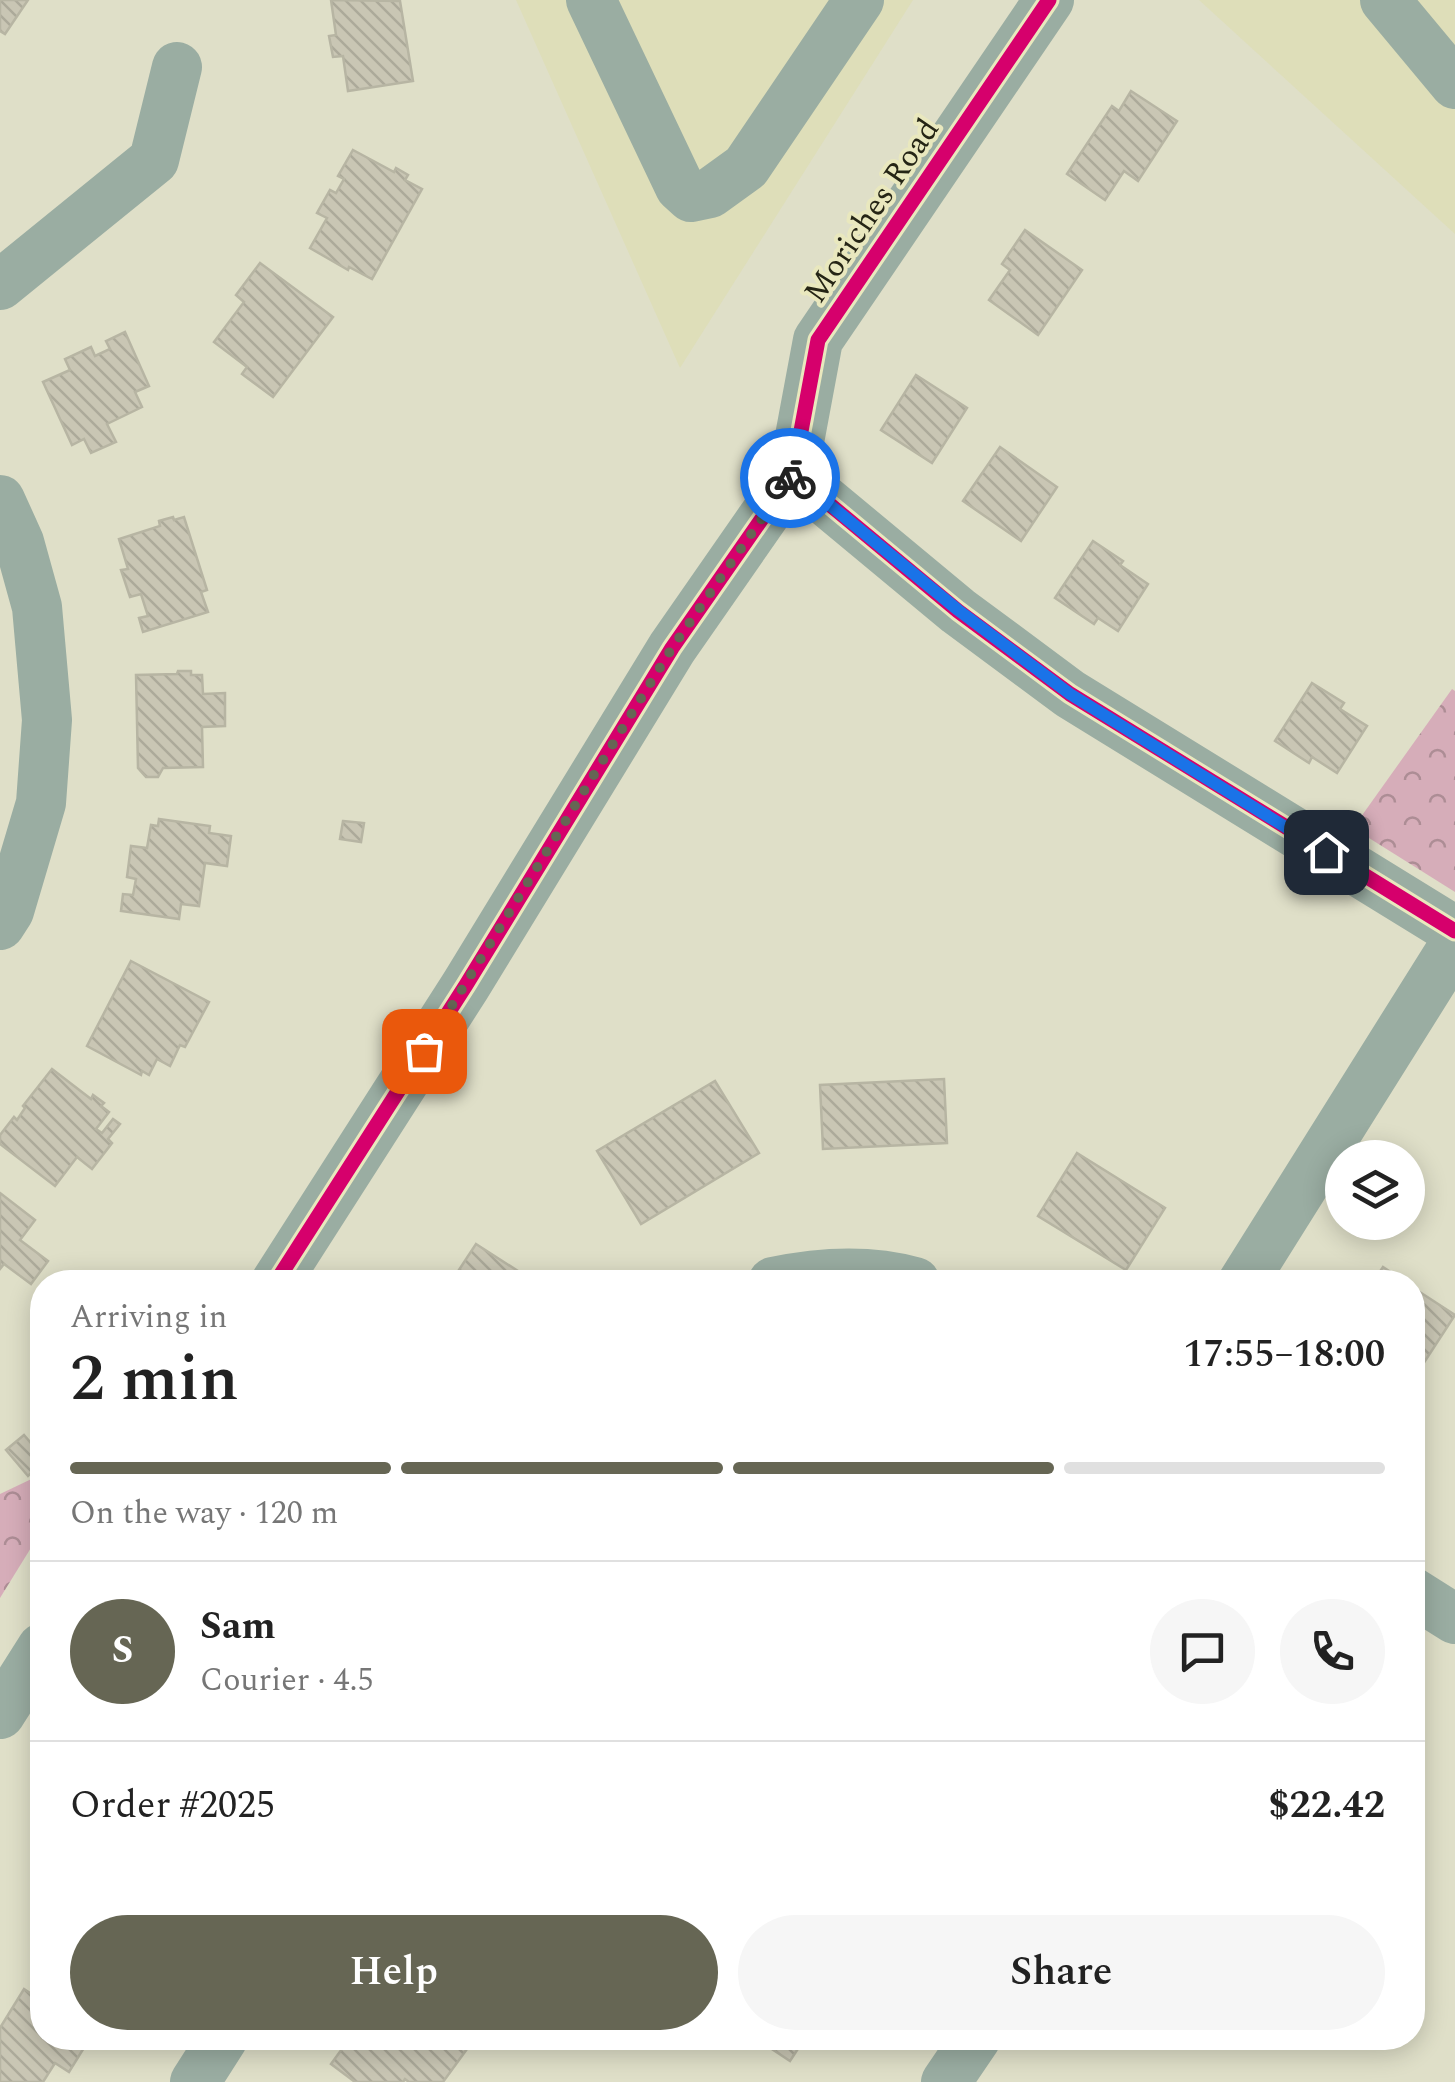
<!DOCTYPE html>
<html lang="en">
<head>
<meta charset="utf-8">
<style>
	:root { --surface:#fff; --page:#f6f6f6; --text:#222; --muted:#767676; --line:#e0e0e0; --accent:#666654 }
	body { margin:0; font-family:Spectral,serif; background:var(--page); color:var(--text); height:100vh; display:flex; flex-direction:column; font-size:38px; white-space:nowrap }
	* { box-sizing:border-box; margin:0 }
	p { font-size:32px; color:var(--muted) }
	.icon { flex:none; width:55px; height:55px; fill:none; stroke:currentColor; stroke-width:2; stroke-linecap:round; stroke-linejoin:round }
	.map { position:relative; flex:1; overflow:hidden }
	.side { position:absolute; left:30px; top:1270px; width:1395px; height:780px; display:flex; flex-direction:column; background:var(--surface); border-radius:40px; box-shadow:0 5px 25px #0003 }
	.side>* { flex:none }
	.buttons { position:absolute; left:1325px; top:1140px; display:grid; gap:20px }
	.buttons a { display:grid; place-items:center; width:100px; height:100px; border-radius:50%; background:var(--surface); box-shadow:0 5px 25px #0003; font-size:50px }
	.pin { position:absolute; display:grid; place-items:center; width:85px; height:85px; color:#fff; margin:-42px; border-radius:20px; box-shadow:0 5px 15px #0006 }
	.courier { position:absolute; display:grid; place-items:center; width:100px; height:100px; margin:-50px; border:8px solid #1a73e8; border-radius:50%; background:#fff; color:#222; box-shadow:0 2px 12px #0007 }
	.head em { font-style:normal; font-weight:600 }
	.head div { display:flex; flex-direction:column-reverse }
	.head { display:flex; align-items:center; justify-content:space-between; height:170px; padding:0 40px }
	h1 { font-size:65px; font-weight:600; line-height:75px }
	.bar { display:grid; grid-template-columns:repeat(4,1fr); gap:15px 10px; align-content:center; height:120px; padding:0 40px }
	.bar i { height:12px; border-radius:8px; background:var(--line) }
	.bar .active { background:var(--accent) }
	.bar p { grid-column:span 4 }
	.line { display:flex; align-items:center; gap:25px; padding:0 40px; border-top:2px solid var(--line) }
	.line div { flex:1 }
	.round { display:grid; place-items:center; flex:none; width:105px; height:105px; border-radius:52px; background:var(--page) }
	.primary-button { display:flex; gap:20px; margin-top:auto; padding:20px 40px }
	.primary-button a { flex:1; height:115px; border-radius:60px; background:var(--accent); color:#fff; font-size:40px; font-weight:600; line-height:115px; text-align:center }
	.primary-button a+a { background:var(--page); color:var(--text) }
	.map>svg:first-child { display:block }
	.built { fill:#dedeb9 }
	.forest { fill:url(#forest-crowns) }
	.building { fill:url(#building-back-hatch); stroke:#b7b5a3; stroke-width:2.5 }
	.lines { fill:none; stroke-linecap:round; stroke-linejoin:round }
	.minor { stroke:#9aada2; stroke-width:50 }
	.cycleway-casing { stroke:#e9e8be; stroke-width:21 }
	.cycleway { stroke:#d6006c; stroke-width:15 }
	.done { stroke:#666654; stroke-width:10; stroke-dasharray:0 18 }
	.route { stroke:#1a73e8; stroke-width:12 }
	.labels { text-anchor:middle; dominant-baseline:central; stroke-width:8; stroke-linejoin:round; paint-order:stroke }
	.street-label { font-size:32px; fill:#252515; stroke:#e9e8be }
</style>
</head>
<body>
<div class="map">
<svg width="1455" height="2082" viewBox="0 0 1455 2082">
	<defs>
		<pattern id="forest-crowns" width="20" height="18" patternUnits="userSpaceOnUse" patternTransform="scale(2.5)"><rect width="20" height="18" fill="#d6adb9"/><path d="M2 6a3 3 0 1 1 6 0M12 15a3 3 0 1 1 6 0" fill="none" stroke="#ad8d95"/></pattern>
		<pattern id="building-back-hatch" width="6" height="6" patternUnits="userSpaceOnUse" patternTransform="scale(2.5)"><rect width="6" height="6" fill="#c9c6b4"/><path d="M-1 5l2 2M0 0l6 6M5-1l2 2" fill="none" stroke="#acaa9a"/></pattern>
	</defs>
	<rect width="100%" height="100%" fill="#dfdfc8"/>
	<g class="built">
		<polygon points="516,0 913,0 680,368"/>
		<polygon points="1199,0 1455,0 1455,234"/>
	</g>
	<g class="forest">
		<polygon points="1452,689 1455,691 1455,892 1353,828"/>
		<polygon points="42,1474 42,1530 0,1598 0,1494"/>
	</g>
	<g class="building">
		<polygon points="0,0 28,0 5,34 0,31"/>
		<polygon points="331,0 400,1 413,81 348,91 343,56 333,57 329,36 336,35"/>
		<polygon points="1131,91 1177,121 1138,181 1124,171 1105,200 1067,174 1112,106 1119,111"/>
		<polygon points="353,150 394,172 396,168 408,175 405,180 422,189 372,279 349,267 348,270 310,248 327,218 317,213 330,190 336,193 344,179 338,176"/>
		<polygon points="1025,230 1082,270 1038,335 989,300 1010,270 1002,264"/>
		<polygon points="260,263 333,317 273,397 242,374 247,367 214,342 244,302 236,295"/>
		<polygon points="125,332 149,386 135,392 142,407 107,424 116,442 91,453 84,439 72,445 43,382 70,370 65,359 91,347 95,356 110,349 106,341"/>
		<polygon points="916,375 967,408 932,463 881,430"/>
		<polygon points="1000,447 1057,487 1021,541 963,501"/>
		<polygon points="173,517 174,520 184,517 207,590 201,592 208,612 143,632 139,618 148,616 141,594 130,597 121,570 128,569 119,539 160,526 159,521"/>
		<polygon points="1093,541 1123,561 1120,565 1148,584 1118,631 1098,618 1094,624 1055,598"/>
		<polygon points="178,671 191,671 191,675 202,675 203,694 225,693 225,726 202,727 203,767 163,768 158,777 146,777 138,768 136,675 177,674"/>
		<polygon points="1312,683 1344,703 1340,709 1367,726 1337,773 1312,757 1309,763 1275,741"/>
		<polygon points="159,819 210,826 209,833 231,836 227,866 205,863 199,906 181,904 179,919 121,911 123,894 133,895 136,879 127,877 131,846 147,848 151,825 158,826"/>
		<polygon points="343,821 364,823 361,842 340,839"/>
		<polygon points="131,961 209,1002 185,1047 180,1045 170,1066 157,1059 149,1075 142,1071 141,1075 87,1046"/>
		<polygon points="52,1069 91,1099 93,1095 104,1103 101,1106 109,1112 96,1129 102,1133 113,1119 120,1124 108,1139 112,1143 92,1169 77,1157 55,1186 0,1144 0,1135 14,1117 17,1120 25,1108 23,1106"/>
		<polygon points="944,1079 947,1143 823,1149 820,1085"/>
		<polygon points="715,1081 759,1153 641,1224 597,1151"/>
		<polygon points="1077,1153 1165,1208 1126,1270 1038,1216"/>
		<polygon points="0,1193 35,1220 20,1240 48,1261 31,1284 4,1264 0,1269"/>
		<polygon points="476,1244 535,1282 451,1282"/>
		<polygon points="1383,1267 1406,1282 1373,1282"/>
		<polygon points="1412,1287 1455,1315 1412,1381"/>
		<polygon points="24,1435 42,1456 42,1463 28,1476 6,1450"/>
		<polygon points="24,1989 42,2001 42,2038 90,2038 69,2072 55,2063 43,2082 0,2082 0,2028"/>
		<polygon points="350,2038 475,2038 443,2082 409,2082 405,2079 403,2082 355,2082 331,2064"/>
		<polygon points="755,2038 805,2038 790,2061"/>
	</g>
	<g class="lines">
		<g class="minor">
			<polyline points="591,0 680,187 691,197 710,193 746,167 859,0"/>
			<polyline points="1385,0 1455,84"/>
			<polyline points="0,285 154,160 177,67"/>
			<polyline points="793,474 958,611 1070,694 1455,931"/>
			<polyline points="0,500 19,542 37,607 47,720 41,803 9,911 0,925"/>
			<polyline points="276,1282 466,985 672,648 793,474 818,340 1049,0"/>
			<path d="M773,1282C820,1272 868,1269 915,1282"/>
			<polyline points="1243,1282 1455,944"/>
			<polyline points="1412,1592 1455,1619"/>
			<polyline points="0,1714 42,1648"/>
			<polyline points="195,2082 223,2038"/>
			<polyline points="946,2082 976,2038"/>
		</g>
		<g class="cycleway-casing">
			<g id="cycleway">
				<polyline points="793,474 958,611 1070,694 1455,931"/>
				<polyline points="276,1282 466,985 672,648 793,474 818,340 1049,0"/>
			</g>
		</g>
		<use href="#cycleway" class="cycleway"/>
	</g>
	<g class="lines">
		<polyline class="done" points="424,1051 672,648 790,478"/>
		<polyline class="route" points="790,478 792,474 958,610 1070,694 1326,852"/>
	</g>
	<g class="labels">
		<g class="street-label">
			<text transform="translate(872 211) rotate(-56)">Moriches Road</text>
		</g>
	</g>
</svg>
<div class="buttons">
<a><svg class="icon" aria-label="layers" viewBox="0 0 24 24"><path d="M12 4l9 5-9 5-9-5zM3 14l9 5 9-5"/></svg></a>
</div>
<div class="pin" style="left:424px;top:1051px;background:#ea580c"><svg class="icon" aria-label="bag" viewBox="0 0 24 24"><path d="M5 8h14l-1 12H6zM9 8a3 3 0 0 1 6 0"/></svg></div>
<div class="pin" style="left:1326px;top:852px;background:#1f2937"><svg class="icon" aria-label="home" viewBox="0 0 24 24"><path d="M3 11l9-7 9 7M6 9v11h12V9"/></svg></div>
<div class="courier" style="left:790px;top:478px"><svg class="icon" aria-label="bike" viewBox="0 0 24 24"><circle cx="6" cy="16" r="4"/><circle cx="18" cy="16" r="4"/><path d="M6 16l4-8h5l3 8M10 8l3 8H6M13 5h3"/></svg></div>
<section class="side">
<div class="head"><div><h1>2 min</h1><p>Arriving in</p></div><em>17:55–18:00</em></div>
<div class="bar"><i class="active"></i><i class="active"></i><i class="active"></i><i></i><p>On the way · 120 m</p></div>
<div class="line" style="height:180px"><b class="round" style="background:var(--accent);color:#fff">S</b><div><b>Sam</b><p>Courier · 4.5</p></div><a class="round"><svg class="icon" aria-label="chat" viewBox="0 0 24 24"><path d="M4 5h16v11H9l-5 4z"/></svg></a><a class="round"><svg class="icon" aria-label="phone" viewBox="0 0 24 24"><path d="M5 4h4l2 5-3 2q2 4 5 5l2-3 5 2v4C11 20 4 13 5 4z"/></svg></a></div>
<div class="line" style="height:130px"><div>Order #2025</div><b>$22.42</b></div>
<div class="primary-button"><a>Help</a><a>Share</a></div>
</section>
</div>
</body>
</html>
